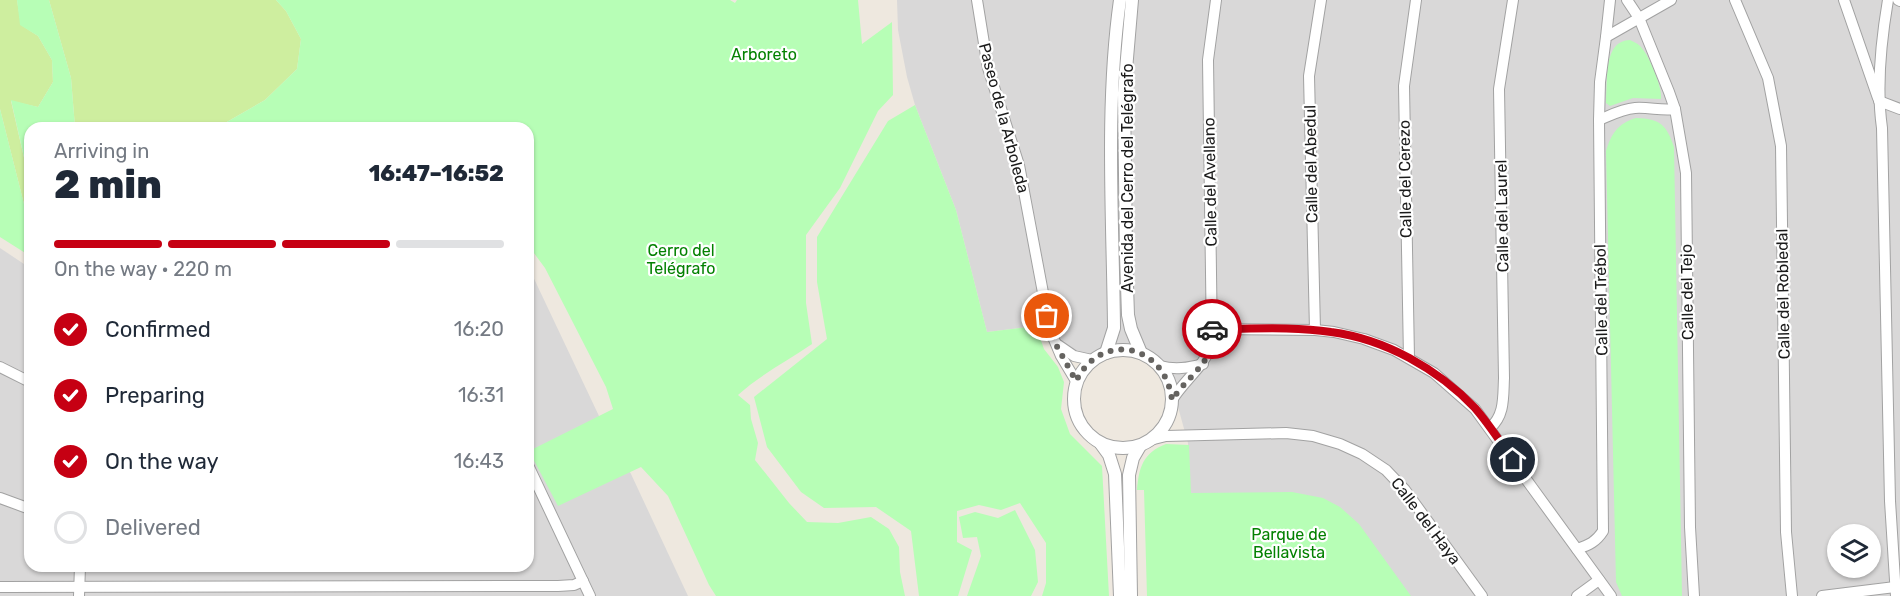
<!DOCTYPE html>
<html lang="en">
<head>
<meta charset="utf-8">
<style>
	:root { --surface:#fff; --page:#f2f2f3; --text:#1f2937; --muted:#747a83; --line:#e0e1e3; --accent:#c60013 }
	body { margin:0; font-family:Rubik,sans-serif; background:var(--page); color:var(--text); height:100vh; display:flex; flex-direction:column; font-size:22px; white-space:nowrap }
	* { box-sizing:border-box; margin:0 }
	p { font-size:20px; color:var(--muted) }
	.icon { flex:none; width:33px; height:33px; fill:none; stroke:currentColor; stroke-width:2; stroke-linecap:round; stroke-linejoin:round }
	.map { position:relative; flex:1; overflow:hidden }
	.drawer { position:absolute; left:24px; top:122px; width:510px; height:450px; display:flex; flex-direction:column; background:var(--surface); border-radius:18px; box-shadow:0 2px 4px #0004 }
	.drawer>* { flex:none }
	.tools { position:absolute; left:1827px; top:524px; display:grid; gap:12px }
	.tools a { display:grid; place-items:center; width:54px; height:54px; border-radius:50%; background:var(--surface); box-shadow:0 2px 4px #0004; font-size:30px }
	.pin { position:absolute; display:grid; place-items:center; width:51px; height:51px; color:#fff; margin:-26px; border:3px solid #fff; border-radius:50%; box-shadow:0 2px 6px #0007 }
	.courier { position:absolute; display:grid; place-items:center; width:60px; height:60px; margin:-30px; border:4px solid #c60013; border-radius:50%; background:#fff; color:#222; box-shadow:0 2px 8px #0007 }
	.headline em { font-style:normal; font-weight:800 }
	.headline div { display:flex; flex-direction:column-reverse }
	.headline { display:flex; align-items:center; justify-content:space-between; height:102px; padding:0 30px }
	h1 { font-size:39px; font-weight:800; line-height:45px }
	.bar { display:grid; grid-template-columns:repeat(4,1fr); gap:9px 6px; align-content:center; height:72px; padding:0 30px }
	.bar i { height:8px; border-radius:4px; background:var(--line) }
	.bar .on { background:var(--accent) }
	.bar p { grid-column:span 4 }
	ol { padding:0 30px; list-style:none }
	li { display:flex; align-items:center; gap:18px; height:66px }
	li p { margin-inline-start:auto }
	li .icon { padding:6px; border-radius:50%; background:var(--accent); color:#fff; stroke-width:4 }
	li:last-child { color:var(--muted) }
	li i { width:33px; height:33px; border:3px solid var(--line); border-radius:50% }
	.map>svg:first-child { display:block }
	.residential { fill:#d9d8d8; fill-rule:evenodd }
	.grass { fill:#ceee9f }
	.park { fill:#b7feb6 }
	.lines { fill:none; stroke-linecap:round; stroke-linejoin:round }
	.minor-casing { stroke:#a2a2a2; stroke-width:12 }
	.tertiary-casing { stroke:#a2a2a2; stroke-width:14 }
	.minor { stroke:#fff; stroke-width:10 }
	.tertiary { stroke:#fff; stroke-width:12 }
	.done { stroke:#656360; stroke-width:6; stroke-dasharray:0 10.8 }
	.route { stroke:#c60013; stroke-width:8 }
	.labels { text-anchor:middle; dominant-baseline:central; stroke-width:4.5; stroke-linejoin:round; paint-order:stroke }
	.park-label { font-size:16px; fill:#038101; stroke:#fff }
	.street-label { font-size:16px; fill:#1b1b1b; stroke:#fff }
</style>
</head>
<body>
<div class="map">
<svg width="1900" height="596" viewBox="0 0 1900 596">
	<rect width="100%" height="100%" fill="#eee8df"/>
	<g class="residential">
		<path d="M897,0H1900V596H1407L1189,495L1188,443L1178,407L1177,384L1173,376L1161,360L1149,352L1130,345H1116L1092,354H1079L1036,326L987,332L956,210L915,105L907,77L898,30ZM1838,534H1870V567H1838Z"/>
		<polygon points="0,248 30,268 30,566 528,566 528,266 599,416 631,474 688,596 0,596"/>
	</g>
	<g class="grass">
		<polygon points="0,0 17,0 21,25 38,36 52,60 53,82 38,107 11,101 30,184 30,208 25,208 0,109"/>
		<polygon points="49,0 276,0 286,11 301,39 297,69 265,100 218,127 75,127 71,78"/>
	</g>
	<g class="park">
		<polygon points="17,0 49,0 71,78 75,127 30,128 30,184 11,100 38,107 53,82 52,60 38,36 20,25"/>
		<path d="M276,0H730L735,3L737,0H858L862,44L892,22L893,95L878,111L840,188L806,235V303L812,344C787,361 760,375 738,395L750,405L751,419L758,443L755,460L789,503L807,522L838,523L871,517L889,529L899,547L900,572L905,596H716L709,585L668,496L641,467L558,506L529,451L613,409L606,387L545,268L528,245V128L218,127L265,100L297,69L301,39L286,11Z"/>
		<path d="M1630,40C1634,42 1635,42 1639,45C1648,52 1663,88 1661,99L1633,98L1610,106L1606,103V99C1608,79 1603,41 1630,40Z"/>
		<polygon points="915,105 956,210 987,332 1036,326 1044,349 1058,367 1064,382 1061,409 1070,434 1102,466 1109,596 1042,596 1046,583 1046,543 1020,503 1001,510 979,505 957,511 957,542 972,550 958,596 919,596 911,531 876,507 824,508 801,492 767,447 754,397 827,339 817,282 817,237 888,121"/>
		<polygon points="0,109 25,208 30,208 30,256 0,237"/>
		<path d="M1636,118C1660,119 1666,124 1674,147L1682,596H1622L1616,582L1606,151C1611,134 1618,123 1636,118Z"/>
		<path d="M1166,444L1189,445L1191,493L1292,492L1323,498L1340,507L1359,524L1411,596H1147L1144,490H1137C1139,467 1143,453 1166,444Z"/>
		<polygon points="1015,510 1035,550 1038,582 1031,596 967,596 981,556 977,537 963,538 959,517 975,512 998,518"/>
	</g>
	<g class="lines">
		<g class="minor-casing">
			<g id="minor">
				<polyline points="977,0 988,68 1019,165 1050,330 1061,356 1076,381"/>
				<polyline points="1627,0 1639,18 1669,92 1675,109 1686,173 1690,527 1694,596"/>
				<polyline points="1735,0 1768,78 1781,146 1786,532 1792,596"/>
				<polyline points="1844,0 1878,98"/>
				<path d="M1888,0C1881,41 1876,86 1882,128L1890,501L1896,596"/>
				<polyline points="1898,0 1900,1"/>
				<polyline points="1606,37 1610,0"/>
				<polyline points="1879,101 1900,109"/>
				<path d="M1599,120C1611,115 1622,109 1635,108C1649,107 1662,111 1675,109"/>
				<polyline points="1212,329 1315,330 1334,332 1364,339 1394,350 1434,373 1475,409 1611,596"/>
				<polyline points="1315,330 1309,76 1321,0"/>
				<polyline points="1058,345 1074,356 1092,360"/>
				<polyline points="1409,358 1404,86 1416,0"/>
				<path d="M1160,366C1175,370 1188,368 1203,364"/>
				<polyline points="0,367 30,382"/>
				<path d="M1172,400C1185,379 1204,367 1212,344L1208,60L1216,0"/>
				<path d="M1490,428C1505,415 1503,397 1504,378L1499,89L1513,0"/>
				<polyline points="1150,440 1166,436 1286,433 1313,436 1340,444 1362,454 1386,470 1405,490 1482,596"/>
				<polyline points="528,465 590,596"/>
				<polyline points="0,498 30,509"/>
				<path d="M1577,549C1589,545 1596,542 1603,531L1599,120L1600,82L1606,37L1671,0"/>
				<polyline points="0,587 558,586 574,585 583,581"/>
				<polyline points="79,596 80,566"/>
				<polyline points="1577,596 1599,580"/>
				<polyline points="1822,596 1895,587"/>
			</g>
		</g>
		<g class="tertiary-casing">
			<g id="tertiary">
				<polyline points="1132,0 1124,93 1126,256 1128,315 1131,329 1141,353"/>
				<circle cx="1123" cy="399" r="49"/>
				<path d="M1106,353L1114,328C1113,221 1105,106 1120,0"/>
				<polyline points="1101,444 1109,455 1115,474 1120,596"/>
				<polyline points="1131,596 1129,475 1133,458 1140,446"/>
			</g>
		</g>
		<use href="#minor" class="minor"/>
		<use href="#tertiary" class="tertiary"/>
	</g>
	<g class="lines">
		<path class="done" d="M1047,316L1054,341L1076,381C1102,330 1165,344 1172,400C1184,381 1208,365 1212,344C1213,339 1212,333 1212,329"/>
		<path class="route" d="M1212,329C1251,329 1292,326 1331,332C1385,339 1438,369 1475,408C1489,424 1501,443 1513,460"/>
	</g>
	<g class="labels">
		<g class="park-label">
			<text x="764" y="54">Arboreto</text>
			<text x="681" y="250">Cerro del<tspan x="681" dy="18">Telégrafo</tspan></text>
			<text x="1289" y="534">Parque de<tspan x="1289" dy="18">Bellavista</tspan></text>
		</g>
		<g class="street-label">
			<text transform="translate(1004 118) rotate(75)">Paseo de la Arboleda</text>
			<text transform="translate(1311 164) rotate(-91)">Calle del Abedul</text>
			<text transform="translate(1127 178) rotate(-90)">Avenida del Cerro del Telégrafo</text>
			<text transform="translate(1405 179) rotate(-91)">Calle del Cerezo</text>
			<text transform="translate(1210 182) rotate(-91)">Calle del Avellano</text>
			<text transform="translate(1502 216) rotate(-91)">Calle del Laurel</text>
			<text transform="translate(1687 292) rotate(-91)">Calle del Tejo</text>
			<text transform="translate(1783 294) rotate(-91)">Calle del Robledal</text>
			<text transform="translate(1601 300) rotate(-91)">Calle del Trébol</text>
			<text transform="translate(1426 521) rotate(53)">Calle del Haya</text>
		</g>
	</g>
</svg>
<div class="tools">
<a><svg class="icon" aria-label="layers" viewBox="0 0 24 24"><path d="M12 4l9 5-9 5-9-5zM3 14l9 5 9-5"/></svg></a>
</div>
<div class="pin" style="left:1047px;top:316px;background:#ea580c"><svg class="icon" aria-label="bag" viewBox="0 0 24 24"><path d="M5 8h14l-1 12H6zM9 8a3 3 0 0 1 6 0"/></svg></div>
<div class="pin" style="left:1513px;top:460px;background:#1f2937"><svg class="icon" aria-label="home" viewBox="0 0 24 24"><path d="M3 11l9-7 9 7M6 9v11h12V9"/></svg></div>
<div class="courier" style="left:1212px;top:329px"><svg class="icon" aria-label="car" viewBox="0 0 24 24"><path d="M5 17H2v-5l4-1 3-4h7l3 4 3 1v5h-3M9 17h6M6 11h13"/><circle cx="7" cy="17" r="2"/><circle cx="17" cy="17" r="2"/></svg></div>
<section class="drawer">
<div class="headline"><div><h1>2 min</h1><p>Arriving in</p></div><em>16:47–16:52</em></div>
<div class="bar"><i class="on"></i><i class="on"></i><i class="on"></i><i></i><p>On the way · 220 m</p></div>
<ol>
<li><svg class="icon" aria-label="check" viewBox="0 0 24 24"><path d="M5 12l5 5 9-10"/></svg>Confirmed<p>16:20</p></li>
<li><svg class="icon" aria-label="check" viewBox="0 0 24 24"><path d="M5 12l5 5 9-10"/></svg>Preparing<p>16:31</p></li>
<li><svg class="icon" aria-label="check" viewBox="0 0 24 24"><path d="M5 12l5 5 9-10"/></svg>On the way<p>16:43</p></li>
<li><i></i>Delivered</li>
</ol>
</section>
</div>
</body>
</html>
